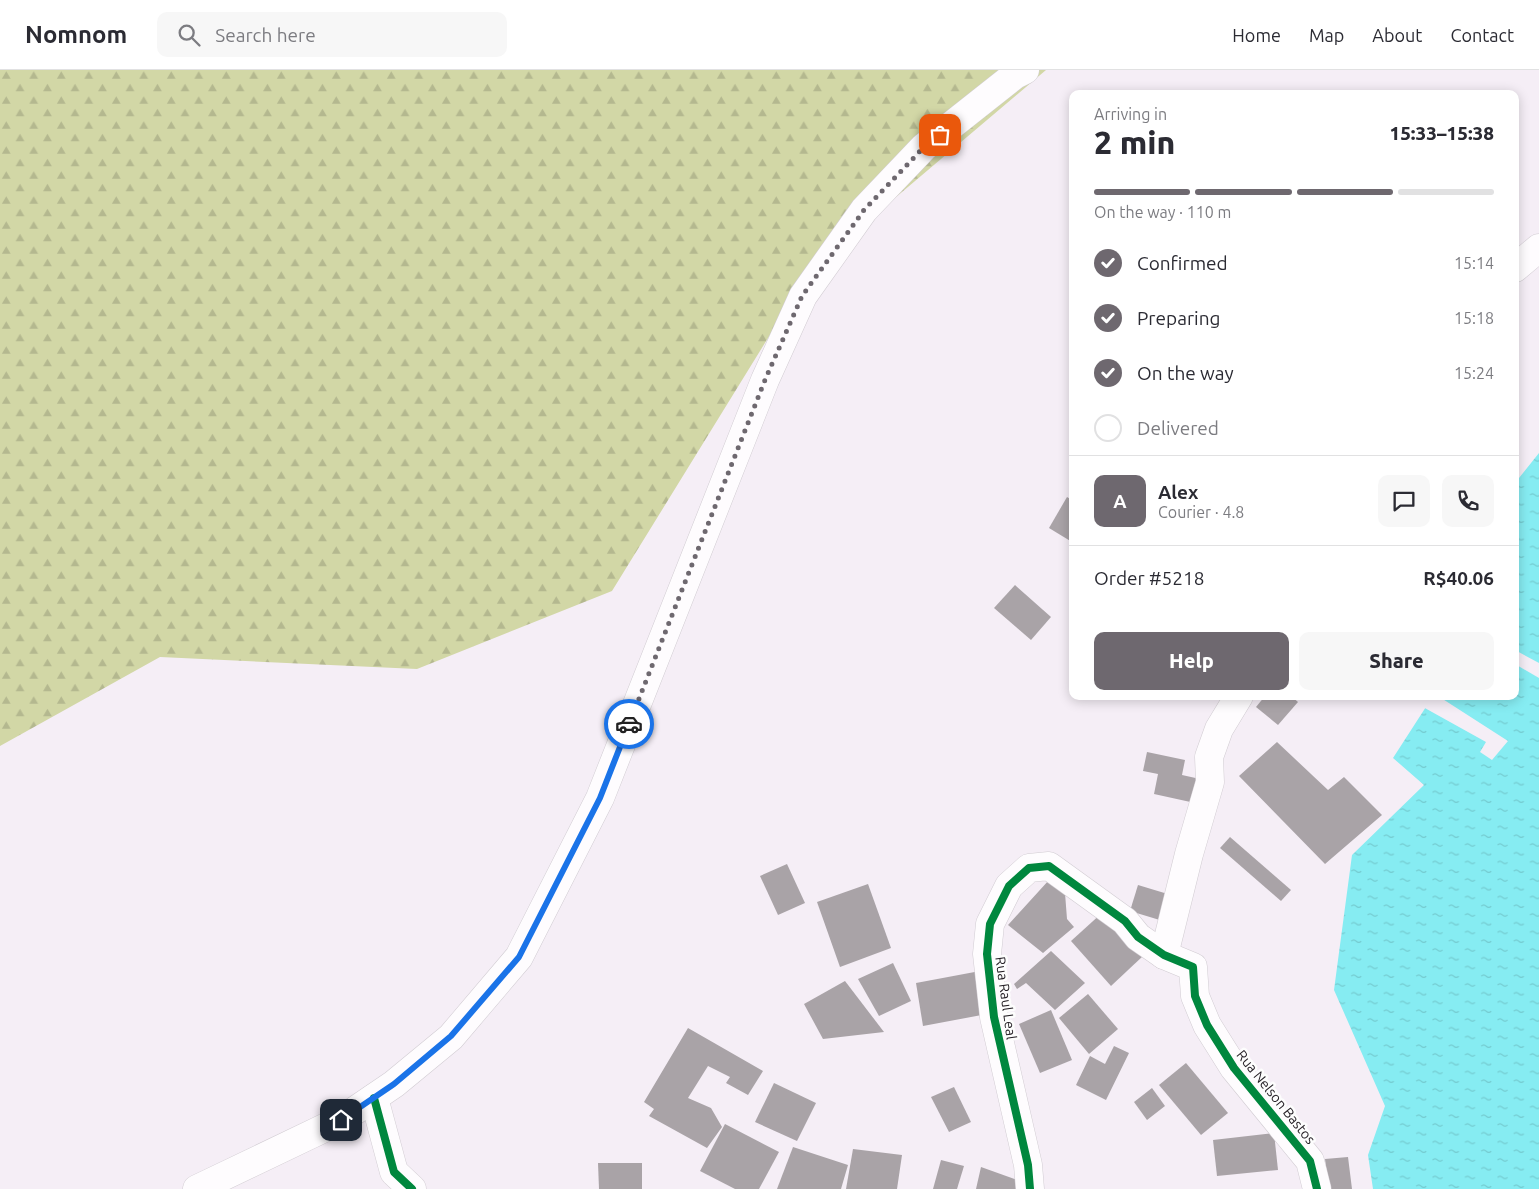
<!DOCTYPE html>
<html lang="en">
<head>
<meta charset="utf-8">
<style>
	:root { --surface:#fff; --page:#f7f7f7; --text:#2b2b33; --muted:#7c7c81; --line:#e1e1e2; --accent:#6e686f }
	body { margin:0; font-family:Ubuntu,sans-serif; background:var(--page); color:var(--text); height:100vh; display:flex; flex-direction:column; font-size:19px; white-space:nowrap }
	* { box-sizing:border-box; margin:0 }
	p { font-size:16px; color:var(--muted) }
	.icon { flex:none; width:28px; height:28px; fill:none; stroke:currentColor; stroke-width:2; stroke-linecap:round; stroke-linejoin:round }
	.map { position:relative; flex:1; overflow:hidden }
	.details { position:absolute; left:1069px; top:20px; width:450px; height:610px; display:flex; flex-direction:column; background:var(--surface); border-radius:10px; box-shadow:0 2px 12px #0003 }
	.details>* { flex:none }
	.pin { position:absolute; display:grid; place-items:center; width:42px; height:42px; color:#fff; margin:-21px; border-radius:10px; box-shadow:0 2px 8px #0006 }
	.courier { position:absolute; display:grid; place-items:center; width:50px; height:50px; margin:-25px; border:4px solid #1a73e8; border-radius:50%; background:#fff; color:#222; box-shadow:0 1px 6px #0007 }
	.overview em { font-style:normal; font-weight:800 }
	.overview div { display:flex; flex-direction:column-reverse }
	.overview { display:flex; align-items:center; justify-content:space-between; height:85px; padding:0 25px }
	h1 { font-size:32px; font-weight:800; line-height:38px }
	.bar { display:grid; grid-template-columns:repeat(4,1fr); gap:8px 5px; align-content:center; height:60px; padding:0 25px }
	.bar i { height:6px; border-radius:4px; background:var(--line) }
	.bar .active { background:var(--accent) }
	.bar p { grid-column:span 4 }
	.line { display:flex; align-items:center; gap:12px; padding:0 25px; border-top:1px solid var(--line) }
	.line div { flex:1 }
	.round { display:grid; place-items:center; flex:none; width:52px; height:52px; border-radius:10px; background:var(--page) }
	ol { padding:0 25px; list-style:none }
	li { display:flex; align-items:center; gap:15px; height:55px }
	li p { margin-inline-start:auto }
	li .icon { padding:5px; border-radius:50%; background:var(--accent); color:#fff; stroke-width:4 }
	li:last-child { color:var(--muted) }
	li i { width:28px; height:28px; border:2px solid var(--line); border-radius:50% }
	.action { display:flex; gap:10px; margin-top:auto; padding:10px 25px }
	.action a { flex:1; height:58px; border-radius:10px; background:var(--accent); color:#fff; font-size:20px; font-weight:800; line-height:58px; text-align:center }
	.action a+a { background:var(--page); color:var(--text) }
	header { display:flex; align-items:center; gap:30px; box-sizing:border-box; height:70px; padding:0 25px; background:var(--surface); border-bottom:1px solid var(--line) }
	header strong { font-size:24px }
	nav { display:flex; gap:28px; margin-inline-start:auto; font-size:18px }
	.search { width:350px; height:45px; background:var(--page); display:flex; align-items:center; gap:12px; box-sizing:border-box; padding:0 18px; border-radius:10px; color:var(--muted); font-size:19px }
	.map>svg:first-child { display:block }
	.forest { fill:url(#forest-firs) }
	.water { fill:url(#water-ripples) }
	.pier { fill:#f5eef6 }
	.building { fill:#a9a3a7 }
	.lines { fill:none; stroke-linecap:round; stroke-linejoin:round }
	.minor-casing { stroke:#d1ccd2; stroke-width:29 }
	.highway-casing { stroke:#d1ccd2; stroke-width:29 }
	.minor { stroke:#fefcfe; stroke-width:28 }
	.highway { stroke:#fefcfe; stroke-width:28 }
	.cycleway-casing { stroke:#fdfdfd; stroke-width:11 }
	.cycleway { stroke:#00873e; stroke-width:8 }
	.done { stroke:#6e686f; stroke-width:5; stroke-dasharray:0 9 }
	.route { stroke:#1a73e8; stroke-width:6 }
	.labels { text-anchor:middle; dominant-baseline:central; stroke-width:5; stroke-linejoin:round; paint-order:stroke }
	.street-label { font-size:14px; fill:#252026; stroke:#fdfdfd }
</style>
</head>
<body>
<header>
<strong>Nomnom</strong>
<div class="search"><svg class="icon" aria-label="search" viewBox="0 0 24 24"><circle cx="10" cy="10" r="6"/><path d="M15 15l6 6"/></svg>Search here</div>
<nav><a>Home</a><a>Map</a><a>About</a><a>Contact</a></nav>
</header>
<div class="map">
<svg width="1539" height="1119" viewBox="0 0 1539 1119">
	<defs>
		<pattern id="forest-firs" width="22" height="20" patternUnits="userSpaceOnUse" patternTransform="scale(1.25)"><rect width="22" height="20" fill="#d2d7a6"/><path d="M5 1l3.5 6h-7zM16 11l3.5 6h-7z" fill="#b4b88f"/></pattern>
		<pattern id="water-ripples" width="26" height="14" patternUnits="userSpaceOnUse" patternTransform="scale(1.25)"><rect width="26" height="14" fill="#86ecf2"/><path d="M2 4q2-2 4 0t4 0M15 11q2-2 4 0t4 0" fill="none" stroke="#74cacf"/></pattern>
	</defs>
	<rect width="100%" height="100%" fill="#f5eef6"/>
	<polygon class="forest" points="0,0 1046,0 810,200 612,521 417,599 160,587 0,676"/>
	<polygon class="water" points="1539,383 1539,1119 1373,1119 1368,1085 1385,1036 1334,920 1352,785 1424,715 1393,688 1433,626 1515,626 1515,413"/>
	<g class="pier">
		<polygon points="1515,580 1539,593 1539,608 1515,594"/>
		<polygon points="1430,626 1438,626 1508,671 1492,690 1480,682 1486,672 1423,637"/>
	</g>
	<g class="building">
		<polygon points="1067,427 1072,430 1072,472 1049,458"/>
		<polygon points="1015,515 1051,547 1031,570 994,538"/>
		<polygon points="1265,626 1291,626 1298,632 1278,655 1256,637"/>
		<polygon points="1277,672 1328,720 1344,707 1382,745 1325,794 1239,706"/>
		<polygon points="1147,682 1185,690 1182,705 1200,709 1195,733 1154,724 1158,704 1143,701"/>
		<polygon points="1230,767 1291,820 1281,831 1220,778"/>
		<polygon points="787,794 805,833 778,845 760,806"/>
		<polygon points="1049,810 1065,823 1067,849 1074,857 1043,883 1008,855"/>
		<polygon points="868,814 891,878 840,897 817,832"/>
		<polygon points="1138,815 1171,825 1163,851 1130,841"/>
		<polygon points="1103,842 1143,886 1111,916 1071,871"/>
		<polygon points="1051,881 1085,913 1055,940 1026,913 1017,919 1014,914"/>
		<polygon points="893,893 911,931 879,946 858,909"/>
		<polygon points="980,901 987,944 923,956 916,913"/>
		<polygon points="845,911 884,962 823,969 804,934"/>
		<polygon points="1088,924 1118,959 1089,984 1059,948"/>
		<polygon points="1051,940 1072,990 1040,1003 1019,954"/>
		<polygon points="688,958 763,1001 748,1025 726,1013 730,1007 708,996 688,1028 711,1038 722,1057 707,1078 649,1046 654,1039 644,1032"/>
		<polygon points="1114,976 1129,983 1106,1030 1076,1015 1090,986 1105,994"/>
		<polygon points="1186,993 1228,1043 1201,1065 1159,1015"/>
		<polygon points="774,1013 816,1033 797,1071 755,1052"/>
		<polygon points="954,1017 971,1052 949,1062 931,1027"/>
		<polygon points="1152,1018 1165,1036 1147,1050 1134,1032"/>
		<polygon points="725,1054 779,1082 759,1119 735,1119 700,1101"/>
		<polygon points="1274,1063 1278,1100 1217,1106 1213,1070"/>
		<polygon points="793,1077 848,1095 841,1119 777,1119"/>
		<polygon points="853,1079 902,1085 897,1119 846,1119"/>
		<polygon points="1348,1087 1352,1119 1329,1119 1325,1089"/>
		<polygon points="941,1090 964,1096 957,1119 933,1119"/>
		<polygon points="598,1093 642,1093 642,1119 599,1119"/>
		<polygon points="981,1097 1020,1111 1019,1119 976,1119"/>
	</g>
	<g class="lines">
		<g class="minor-casing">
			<g id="minor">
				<polyline points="1515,198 1539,178"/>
				<polyline points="1164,885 1189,784 1210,712 1209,687 1219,659 1239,626"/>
				<polyline points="374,1028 394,1102 412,1119"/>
				<polyline points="1030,1119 1028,1095 994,947 987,884 990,854 1009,816 1029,798 1049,796 1125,851 1138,867 1164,885 1193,897 1195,926 1207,955 1234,998 1310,1091 1317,1119"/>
			</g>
		</g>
		<g class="highway-casing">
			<polyline id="highway" points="197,1119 341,1050 394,1014 451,967 519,887 600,728 765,310 803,226 864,140 924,77 1015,5 1025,0"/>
		</g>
		<use href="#minor" class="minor"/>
		<use href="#highway" class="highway"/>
		<g class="cycleway-casing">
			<g id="cycleway">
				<polyline points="374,1028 394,1102 412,1119"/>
				<polyline points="1030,1119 1028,1095 994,947 987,884 990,854 1009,816 1029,798 1049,796 1125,851 1138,867 1164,885 1193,897 1195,926 1207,955 1234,998 1310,1091 1317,1119"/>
			</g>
		</g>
		<use href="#cycleway" class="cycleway"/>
	</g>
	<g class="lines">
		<polyline class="done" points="629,654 765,310 802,226 864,140 924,77 940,65"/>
		<polyline class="route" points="341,1050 394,1014 451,966 519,887 600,728 629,654"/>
	</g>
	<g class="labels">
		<g class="street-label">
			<text transform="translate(1006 928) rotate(82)">Rua Raul Leal</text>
			<text transform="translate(1276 1027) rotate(51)">Rua Nelson Bastos</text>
		</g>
	</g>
</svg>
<div class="pin" style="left:940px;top:65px;background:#ea580c"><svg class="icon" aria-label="bag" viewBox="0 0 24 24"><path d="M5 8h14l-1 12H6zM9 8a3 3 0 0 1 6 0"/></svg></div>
<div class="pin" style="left:341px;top:1050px;background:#1f2937"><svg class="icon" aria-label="home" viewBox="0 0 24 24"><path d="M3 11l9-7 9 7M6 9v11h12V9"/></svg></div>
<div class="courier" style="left:629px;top:654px"><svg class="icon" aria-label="car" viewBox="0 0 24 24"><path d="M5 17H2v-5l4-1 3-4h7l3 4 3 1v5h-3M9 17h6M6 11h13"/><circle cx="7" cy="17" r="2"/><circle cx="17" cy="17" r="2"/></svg></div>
<section class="details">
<div class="overview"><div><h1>2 min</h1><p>Arriving in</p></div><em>15:33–15:38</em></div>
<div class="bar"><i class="active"></i><i class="active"></i><i class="active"></i><i></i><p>On the way · 110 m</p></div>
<ol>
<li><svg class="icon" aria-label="check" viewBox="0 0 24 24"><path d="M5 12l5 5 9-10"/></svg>Confirmed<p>15:14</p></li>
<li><svg class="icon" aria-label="check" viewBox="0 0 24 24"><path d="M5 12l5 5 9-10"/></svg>Preparing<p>15:18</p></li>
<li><svg class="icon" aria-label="check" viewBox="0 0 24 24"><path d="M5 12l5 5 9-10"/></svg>On the way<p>15:24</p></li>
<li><i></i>Delivered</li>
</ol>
<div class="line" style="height:90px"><b class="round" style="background:var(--accent);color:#fff">A</b><div><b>Alex</b><p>Courier · 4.8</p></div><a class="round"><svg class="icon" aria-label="chat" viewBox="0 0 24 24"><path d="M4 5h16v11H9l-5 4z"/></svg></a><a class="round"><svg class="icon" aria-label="phone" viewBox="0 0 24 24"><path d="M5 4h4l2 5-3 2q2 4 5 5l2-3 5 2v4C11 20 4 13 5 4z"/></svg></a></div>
<div class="line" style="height:65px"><div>Order #5218</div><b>R$40.06</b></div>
<div class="action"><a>Help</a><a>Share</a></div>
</section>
</div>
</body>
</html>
